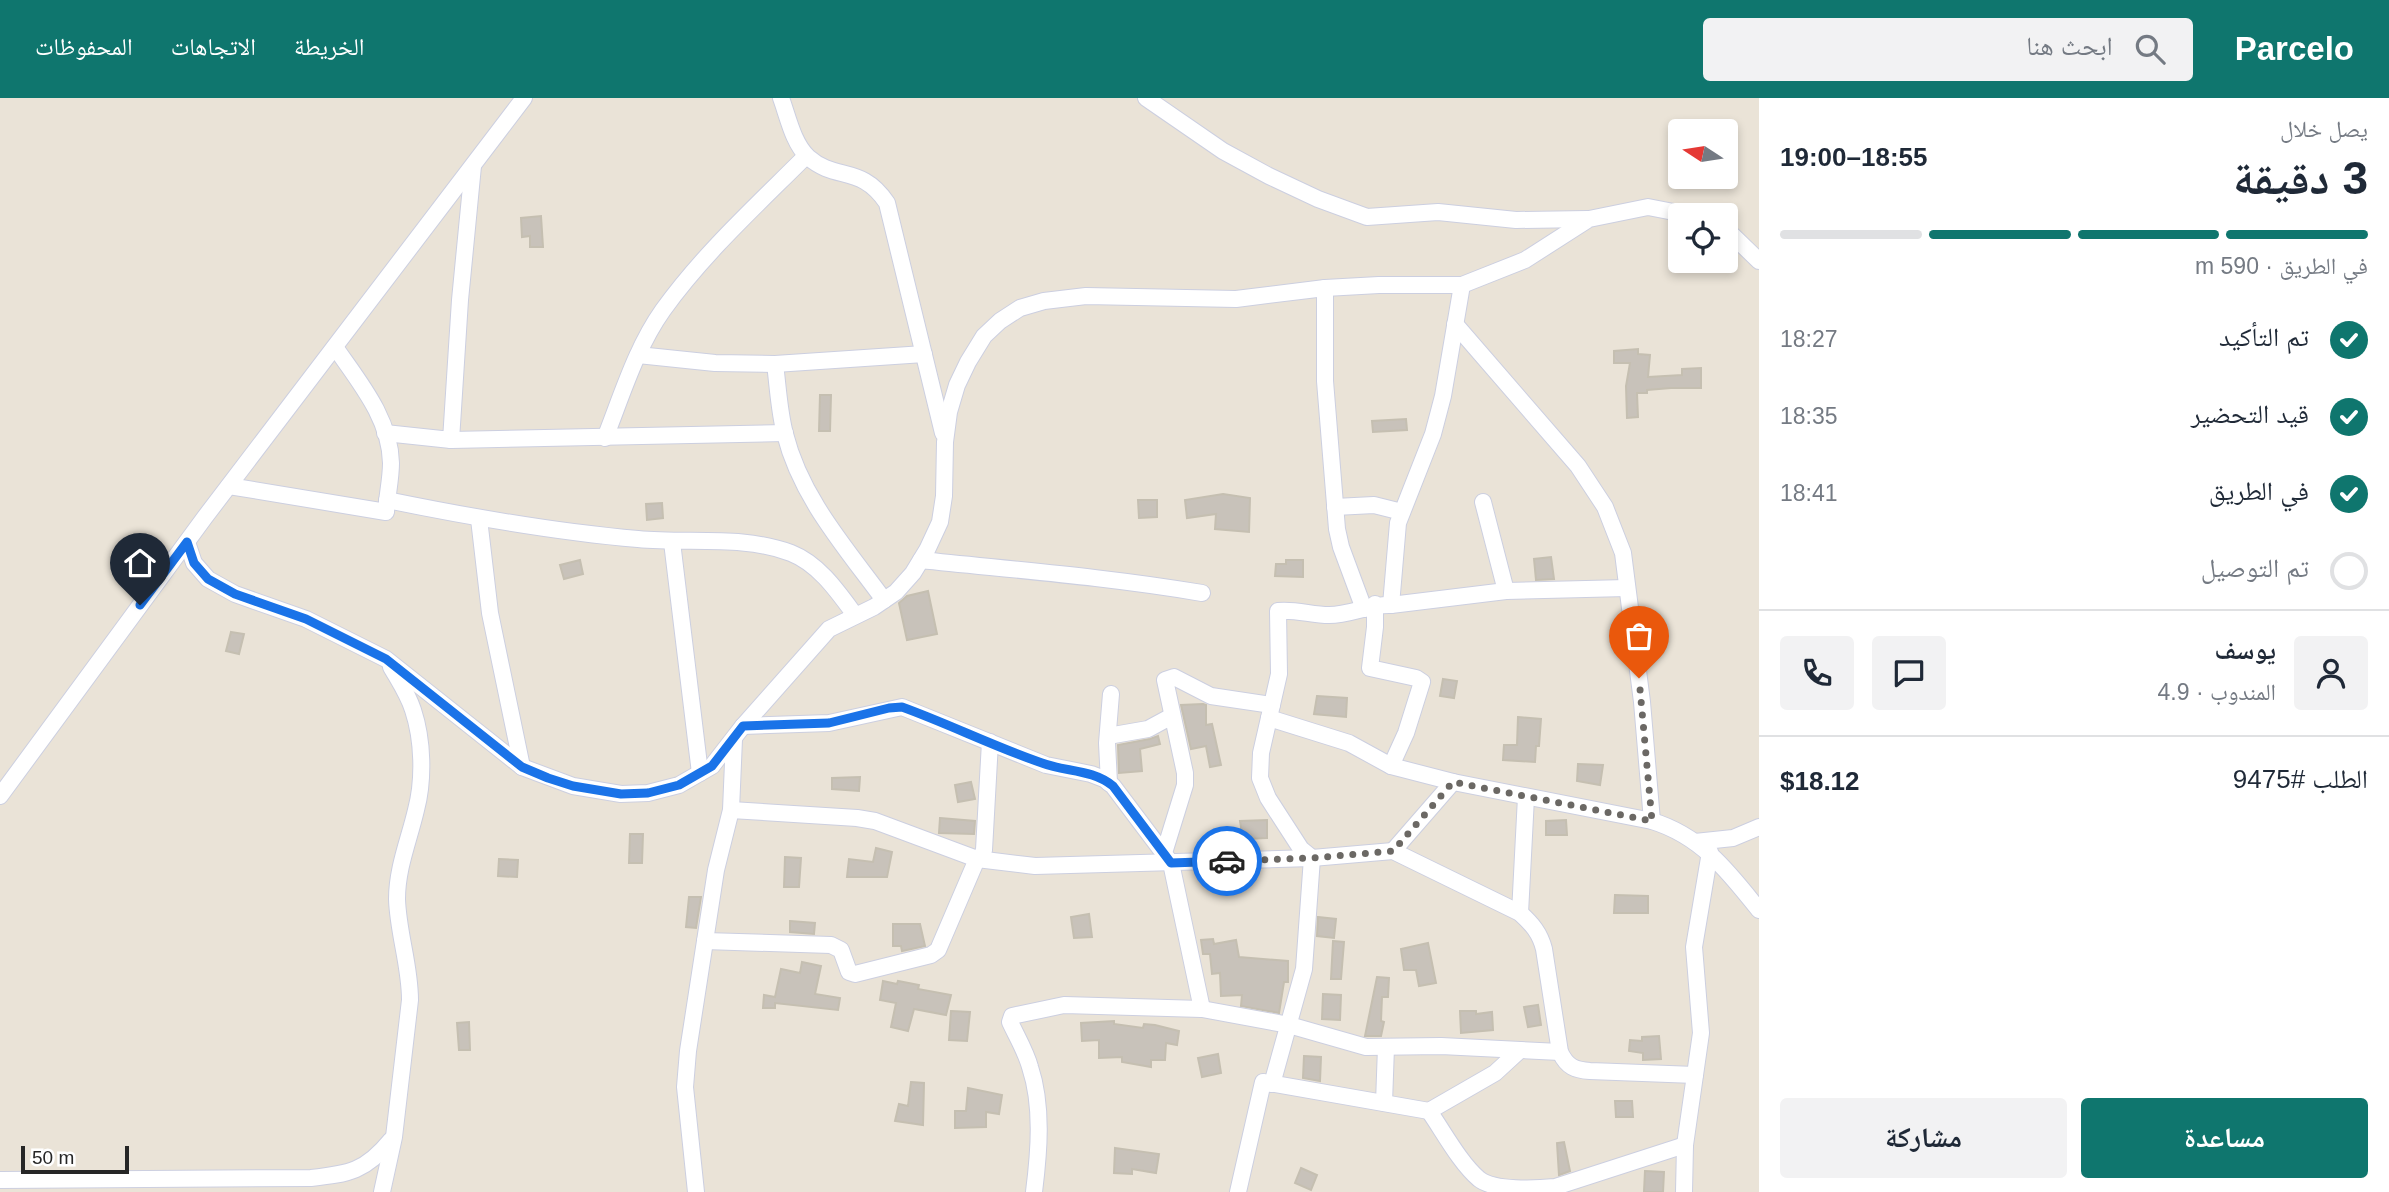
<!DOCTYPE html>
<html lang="ar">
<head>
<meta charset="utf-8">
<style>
	:root { --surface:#fff; --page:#f2f2f3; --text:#1f2937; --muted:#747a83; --line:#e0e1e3; --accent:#0f766e }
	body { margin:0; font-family:Helvetica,"Noto Naskh Arabic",sans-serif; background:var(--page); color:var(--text); direction:rtl; height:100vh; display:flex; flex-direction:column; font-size:26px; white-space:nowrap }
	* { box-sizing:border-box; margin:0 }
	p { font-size:23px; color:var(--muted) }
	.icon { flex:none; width:38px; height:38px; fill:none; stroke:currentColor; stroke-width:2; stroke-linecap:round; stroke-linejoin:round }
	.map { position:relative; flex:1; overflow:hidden; direction:ltr }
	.panel { display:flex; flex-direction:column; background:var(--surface); width:630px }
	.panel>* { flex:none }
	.needle { width:46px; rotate:282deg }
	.controls { position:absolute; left:1668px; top:21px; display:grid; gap:14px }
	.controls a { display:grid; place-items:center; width:70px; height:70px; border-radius:7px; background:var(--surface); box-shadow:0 4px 10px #0003; font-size:35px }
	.scale { position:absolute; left:21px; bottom:18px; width:108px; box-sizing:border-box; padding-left:7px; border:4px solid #262626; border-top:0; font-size:19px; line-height:24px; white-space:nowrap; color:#262626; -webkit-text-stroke:5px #fff; paint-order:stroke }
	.pin { position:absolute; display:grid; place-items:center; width:60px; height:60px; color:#fff; margin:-72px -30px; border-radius:50% 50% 50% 0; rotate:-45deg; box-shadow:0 0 7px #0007 }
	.pin .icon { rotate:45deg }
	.courier { position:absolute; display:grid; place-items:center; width:70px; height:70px; margin:-35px; border:5px solid #1a73e8; border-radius:50%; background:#fff; color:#222; box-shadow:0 2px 9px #0007 }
	.summary em { font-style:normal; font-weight:700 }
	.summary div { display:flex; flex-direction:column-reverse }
	.summary { display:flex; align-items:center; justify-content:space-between; height:119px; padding:0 21px }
	h1 { font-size:46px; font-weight:700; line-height:52px }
	.bar { display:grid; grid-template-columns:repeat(4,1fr); gap:10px 7px; align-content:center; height:84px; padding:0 21px }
	.bar i { height:9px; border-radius:5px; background:var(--line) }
	.bar .on { background:var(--accent) }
	.bar p { grid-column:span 4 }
	.line { display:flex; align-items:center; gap:18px; padding:0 21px; border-top:2px solid var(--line) }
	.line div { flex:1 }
	.round { display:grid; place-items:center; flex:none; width:74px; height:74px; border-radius:7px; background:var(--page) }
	ol { padding:0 21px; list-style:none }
	li { display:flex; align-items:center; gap:21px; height:77px }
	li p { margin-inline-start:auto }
	li .icon { padding:7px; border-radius:50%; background:var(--accent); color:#fff; stroke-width:4 }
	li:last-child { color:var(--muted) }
	li i { width:38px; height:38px; border:4px solid var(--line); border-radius:50% }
	.cta { display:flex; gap:14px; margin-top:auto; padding:14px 21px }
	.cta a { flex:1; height:80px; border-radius:7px; background:var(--accent); color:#fff; font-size:28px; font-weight:700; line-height:80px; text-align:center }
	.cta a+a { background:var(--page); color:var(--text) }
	header { display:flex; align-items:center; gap:42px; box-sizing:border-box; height:98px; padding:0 35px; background:var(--accent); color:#fff }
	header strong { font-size:33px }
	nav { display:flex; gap:38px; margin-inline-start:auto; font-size:24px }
	.search { width:490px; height:63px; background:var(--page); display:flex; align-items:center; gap:18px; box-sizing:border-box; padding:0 24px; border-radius:7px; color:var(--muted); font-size:26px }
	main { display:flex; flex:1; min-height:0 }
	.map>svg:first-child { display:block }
	.building { fill:#c8c2ba; stroke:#c5bfb1; stroke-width:2 }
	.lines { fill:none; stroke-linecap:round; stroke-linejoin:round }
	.minor-casing { stroke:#cccfe0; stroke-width:18 }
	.minor { stroke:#fff; stroke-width:16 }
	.done { stroke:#6b6864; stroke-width:7; stroke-dasharray:0 12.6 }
	.route { stroke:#1a73e8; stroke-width:9 }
</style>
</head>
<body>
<header>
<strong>Parcelo</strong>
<div class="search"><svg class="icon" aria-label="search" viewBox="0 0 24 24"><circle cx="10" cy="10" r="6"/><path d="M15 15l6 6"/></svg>ابحث هنا</div>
<nav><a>الخريطة</a><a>الاتجاهات</a><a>المحفوظات</a></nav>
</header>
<main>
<section class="panel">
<div class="summary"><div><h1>3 دقيقة</h1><p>يصل خلال</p></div><em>18:55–19:00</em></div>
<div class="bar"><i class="on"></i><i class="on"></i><i class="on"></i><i></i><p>في الطريق · 590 m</p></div>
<ol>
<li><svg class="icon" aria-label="check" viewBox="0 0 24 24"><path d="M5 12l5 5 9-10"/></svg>تم التأكيد<p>18:27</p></li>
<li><svg class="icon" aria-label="check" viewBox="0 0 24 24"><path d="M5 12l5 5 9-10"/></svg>قيد التحضير<p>18:35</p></li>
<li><svg class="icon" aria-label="check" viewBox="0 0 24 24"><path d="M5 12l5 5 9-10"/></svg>في الطريق<p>18:41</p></li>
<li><i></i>تم التوصيل</li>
</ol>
<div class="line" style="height:126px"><a class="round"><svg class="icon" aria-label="person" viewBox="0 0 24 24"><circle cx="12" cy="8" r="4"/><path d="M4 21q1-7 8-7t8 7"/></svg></a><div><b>يوسف</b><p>المندوب · 4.9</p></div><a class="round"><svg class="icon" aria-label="chat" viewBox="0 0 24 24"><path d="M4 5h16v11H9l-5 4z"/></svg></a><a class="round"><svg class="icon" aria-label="phone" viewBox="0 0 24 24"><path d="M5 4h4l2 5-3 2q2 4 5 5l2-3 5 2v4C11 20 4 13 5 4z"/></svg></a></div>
<div class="line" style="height:91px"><div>الطلب #9475</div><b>$18.12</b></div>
<div class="cta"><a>مساعدة</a><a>مشاركة</a></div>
</section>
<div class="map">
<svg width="1759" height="1094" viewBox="0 0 1759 1094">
	<rect width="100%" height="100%" fill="#eae3d7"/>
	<g class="building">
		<polygon points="541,118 543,149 530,149 530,138 522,139 521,120"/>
		<polygon points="1638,251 1638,256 1650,257 1648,279 1682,277 1682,271 1701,270 1701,290 1671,290 1647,292 1647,295 1637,295 1638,319 1627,320 1626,288 1630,265 1614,265 1614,253"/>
		<polygon points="820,297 831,297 830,333 819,333"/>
		<polygon points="1406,321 1407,332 1373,334 1372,323"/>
		<polygon points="1223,396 1250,400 1249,434 1215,431 1216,416 1187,420 1185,402"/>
		<polygon points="1138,402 1157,402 1157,419 1139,420"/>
		<polygon points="662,405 663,420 647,422 646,406"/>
		<polygon points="1551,459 1554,481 1536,482 1534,461"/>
		<polygon points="580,462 583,476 564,481 560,467"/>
		<polygon points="1286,462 1303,462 1303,479 1275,478 1276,466 1286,466"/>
		<polygon points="928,493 937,536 907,542 899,505 907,498"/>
		<polygon points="231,534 244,536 239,556 226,553"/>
		<polygon points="1443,581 1457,583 1454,600 1440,598"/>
		<polygon points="1317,598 1347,600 1346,619 1314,616"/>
		<polygon points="1203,606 1206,607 1206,627 1212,626 1221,667 1210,669 1206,648 1191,651 1181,607"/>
		<polygon points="1518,619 1541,621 1539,648 1536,648 1535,664 1503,662 1504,647 1517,647"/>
		<polygon points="1158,638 1160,646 1140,651 1142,673 1119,675 1118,647 1150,641"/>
		<polygon points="1578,666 1603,667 1600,687 1577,683"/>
		<polygon points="860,679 859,693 832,691 832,680"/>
		<polygon points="971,684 975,701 958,704 955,687"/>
		<polygon points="940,720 975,723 974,736 939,735"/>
		<polygon points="1267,722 1267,740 1243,741 1240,723"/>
		<polygon points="1566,722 1567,737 1546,737 1546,723"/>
		<polygon points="630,736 643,736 642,765 629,765"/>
		<polygon points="876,750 892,754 887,779 847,779 849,761 873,764"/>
		<polygon points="785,759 801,760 799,789 784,789"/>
		<polygon points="499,761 518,762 517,779 498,778"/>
		<polygon points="1615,797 1648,798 1648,815 1614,815"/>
		<polygon points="689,799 701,799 696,830 686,829"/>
		<polygon points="1089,816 1092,839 1074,840 1071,819"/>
		<polygon points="1318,819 1336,821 1334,840 1317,838"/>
		<polygon points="790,823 815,825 814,836 790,834"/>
		<polygon points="893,826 920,826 925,848 902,853 901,848 893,848"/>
		<polygon points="1213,841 1214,846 1236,842 1239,859 1288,863 1288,884 1284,884 1279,915 1241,908 1242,897 1221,898 1220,875 1212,876 1210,856 1203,856 1201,842"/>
		<polygon points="1333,843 1344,844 1341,881 1331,881"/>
		<polygon points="1428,845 1436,885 1419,888 1416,872 1404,872 1401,851"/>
		<polygon points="802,864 821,868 815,896 840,900 838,912 775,905 775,910 763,910 764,897 775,899 781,871 800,875"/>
		<polygon points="1377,879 1389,880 1388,899 1382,899 1381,923 1384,924 1381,938 1365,938"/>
		<polygon points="883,883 897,886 898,883 919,887 918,891 951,897 946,917 914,911 908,933 891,929 896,905 880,902"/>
		<polygon points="1323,896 1341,897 1340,922 1322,921"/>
		<polygon points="1538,907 1541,927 1528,929 1524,909"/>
		<polygon points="951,913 970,914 967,943 949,942"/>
		<polygon points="1460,913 1476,913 1476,916 1492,914 1493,932 1461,935"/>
		<polygon points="1114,923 1114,926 1143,930 1144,926 1155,927 1179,933 1177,947 1166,945 1165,962 1151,962 1151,969 1122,964 1122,959 1099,960 1099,942 1082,943 1081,925"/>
		<polygon points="469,924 470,952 459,952 457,925"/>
		<polygon points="1659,938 1661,961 1643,962 1643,955 1629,953 1630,942 1642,943 1642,939"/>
		<polygon points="1218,956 1221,975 1202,979 1198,960"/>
		<polygon points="1304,958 1321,959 1320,983 1303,980"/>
		<polygon points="911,984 924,985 923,1027 895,1023 899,1006 908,1008"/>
		<polygon points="968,990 1002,997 999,1016 986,1014 986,1029 955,1030 955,1013 966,1013"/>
		<polygon points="1615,1003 1632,1003 1633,1019 1616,1019"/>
		<polygon points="1564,1044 1570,1073 1559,1077 1557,1045"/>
		<polygon points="1115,1050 1159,1056 1156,1075 1132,1071 1132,1076 1114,1075"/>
		<polygon points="1301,1070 1317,1077 1311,1092 1295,1085"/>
		<polygon points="1645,1073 1664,1074 1663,1094 1644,1094"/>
	</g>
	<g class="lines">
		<g class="minor-casing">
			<g id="minor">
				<path d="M781,0C788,19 793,45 808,59C836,84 861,66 887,105L943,335"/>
				<polyline points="1146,0 1223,53 1269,78 1318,101 1367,119 1438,114 1516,122 1588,121"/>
				<polyline points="1726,131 1759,163"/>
				<polyline points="1325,190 1325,283 1337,431 1341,449 1364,511"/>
				<polyline points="1455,226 1578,368 1605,409 1623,455 1642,604 1652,723"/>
				<polyline points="638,257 715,265 775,266 924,256"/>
				<path d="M775,266C778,289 779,313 785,336C801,400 846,450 884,502"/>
				<polyline points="385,335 451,342 460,202 473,68"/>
				<path d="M605,340C622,297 636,250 663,212C704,155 757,107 806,58"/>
				<polyline points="451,342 785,335"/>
				<path d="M229,388L386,414C387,398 391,381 391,365C390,320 359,284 335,249"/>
				<path d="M387,402C470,419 554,434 638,441C688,446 744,437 791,455C819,466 838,494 855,517"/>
				<polyline points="1483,404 1506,493"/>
				<polyline points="1335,409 1374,407 1402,414"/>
				<polyline points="479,421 490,515 522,669"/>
				<polyline points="187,444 194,465 208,481 235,496 306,521 386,561 522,669 573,688 621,696 648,695 679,687 712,668 743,628 829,531 874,509 896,494 913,475 927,452 940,424 944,398 945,344 949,314 957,287 968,264 984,238 1000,223 1020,210 1044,203 1086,198 1236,201 1325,190 1379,187 1462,187 1525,162 1589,121 1648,109 1689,117"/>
				<polyline points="672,444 700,675"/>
				<path d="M921,462C1015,472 1108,479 1202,495"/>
				<polyline points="1375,506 1375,529 1370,570 1416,580 1422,584 1406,635 1391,668"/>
				<polyline points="1391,507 1398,425 1433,336 1443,298 1462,187"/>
				<path d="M1269,620L1349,645L1391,668L1453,684L1652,723C1701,738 1728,773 1759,812"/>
				<polyline points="743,628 829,625 902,609 1046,667 1091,676 1104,681 1113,688 1171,765 1202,911"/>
				<polyline points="1108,638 1148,631 1172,618"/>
				<polyline points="1109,685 1107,645 1111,596"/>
				<polyline points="0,698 205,419 524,0"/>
				<path d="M731,712L857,720L875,723L977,761L1035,768L1312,760L1393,753L1520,815C1532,826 1540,835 1544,851L1560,954C1567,969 1575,972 1590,973L1695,977"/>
				<polyline points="1695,744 1733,740 1759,729"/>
				<polyline points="1393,753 1453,684"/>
				<polyline points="1164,755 1185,687 1185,675 1165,582 1174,579 1211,598 1272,607"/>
				<path d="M1312,760L1301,751L1268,700L1260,680L1261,655L1279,576L1278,513C1295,511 1312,517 1329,517C1351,517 1369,506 1391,507L1506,493L1627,490"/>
				<polyline points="1520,815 1526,699"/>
				<polyline points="705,843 831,847 841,852 849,874 855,876 931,857 938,852 977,761 982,757 984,752 990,644"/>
				<polyline points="1272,986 1304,871 1312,760"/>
				<polyline points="1384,1005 1386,949"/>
				<path d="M1429,1013C1443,1033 1460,1065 1479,1081C1494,1093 1536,1091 1555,1089L1685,1047"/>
				<path d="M0,1082L311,1080C349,1076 366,1073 391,1042"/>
				<path d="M382,1094L394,1039L410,902C410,867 398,835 397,801C397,770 409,742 416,712C424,682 423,642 413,612C408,596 399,583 391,569"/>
				<polyline points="696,1094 685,989 688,953 716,772 731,712 734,641"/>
				<path d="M1034,1094C1039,1054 1043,1008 1030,969C1026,954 1017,939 1010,924L1012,918L1064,907L1202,911L1289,927L1366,949L1441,948L1560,954"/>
				<polyline points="1238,1094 1263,984 1429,1013 1495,975 1520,952"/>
				<polyline points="1684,1094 1685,1047 1701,935 1694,849 1710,754"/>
			</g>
		</g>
		<use href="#minor" class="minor"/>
	</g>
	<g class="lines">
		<polyline class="done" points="1227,763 1312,760 1393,753 1453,684 1652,723 1639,580"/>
		<path class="route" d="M140,507L187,444L194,465L208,481L235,496L306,521L386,561L522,669L548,680L573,688L621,696L648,695L679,687L712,668L743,628L829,625L889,610L902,609C949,626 995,649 1042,665C1066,674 1092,671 1113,688L1171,765L1227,763"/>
	</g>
</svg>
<div class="controls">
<a><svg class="needle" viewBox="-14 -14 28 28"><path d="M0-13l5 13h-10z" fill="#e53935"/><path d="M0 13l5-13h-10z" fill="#747a83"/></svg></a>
<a><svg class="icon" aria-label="locate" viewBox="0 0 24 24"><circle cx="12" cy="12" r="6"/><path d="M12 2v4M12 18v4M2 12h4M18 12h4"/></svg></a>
</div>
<div class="scale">50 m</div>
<div class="pin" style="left:1639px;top:580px;background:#ea580c"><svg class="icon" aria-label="bag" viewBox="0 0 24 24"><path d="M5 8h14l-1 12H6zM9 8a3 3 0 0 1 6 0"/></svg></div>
<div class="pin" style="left:140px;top:507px;background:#1f2937"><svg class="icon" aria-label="home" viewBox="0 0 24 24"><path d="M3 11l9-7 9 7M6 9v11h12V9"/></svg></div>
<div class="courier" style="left:1227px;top:763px"><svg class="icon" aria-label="car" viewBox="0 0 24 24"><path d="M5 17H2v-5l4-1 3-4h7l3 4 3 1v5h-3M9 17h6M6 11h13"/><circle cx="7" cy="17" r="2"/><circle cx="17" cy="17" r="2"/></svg></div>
</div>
</main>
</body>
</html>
